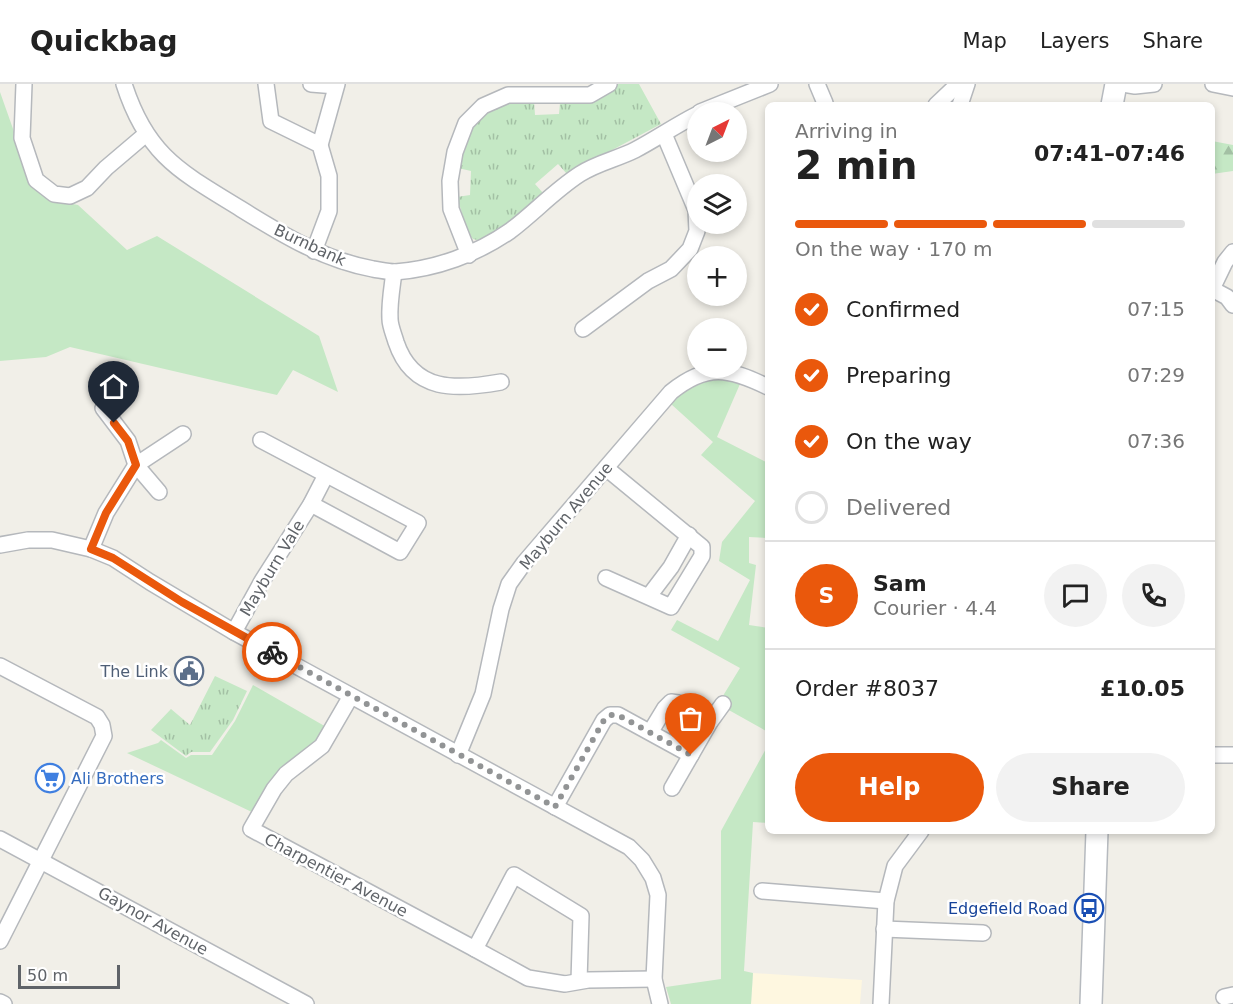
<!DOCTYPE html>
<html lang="en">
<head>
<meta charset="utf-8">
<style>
	:root { --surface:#fff; --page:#f2f2f2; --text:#222; --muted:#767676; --line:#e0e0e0; --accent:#ea580c }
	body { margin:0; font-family:"DejaVu Sans",sans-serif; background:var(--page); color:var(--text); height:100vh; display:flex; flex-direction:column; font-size:22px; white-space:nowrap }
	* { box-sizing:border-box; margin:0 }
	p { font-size:20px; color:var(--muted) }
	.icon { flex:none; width:33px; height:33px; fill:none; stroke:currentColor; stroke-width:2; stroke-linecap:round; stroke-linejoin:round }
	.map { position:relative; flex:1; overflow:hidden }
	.details { position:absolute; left:765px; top:18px; width:450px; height:732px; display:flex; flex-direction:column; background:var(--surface); border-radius:9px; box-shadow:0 3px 9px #0003 }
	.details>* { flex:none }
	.needle { width:39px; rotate:42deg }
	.fabs { position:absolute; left:687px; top:18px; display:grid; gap:12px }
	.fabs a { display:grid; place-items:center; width:60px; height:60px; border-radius:50%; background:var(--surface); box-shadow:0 3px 9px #0003; font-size:30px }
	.scale { position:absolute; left:18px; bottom:15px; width:102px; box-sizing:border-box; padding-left:6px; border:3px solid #5f6368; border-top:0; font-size:16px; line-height:21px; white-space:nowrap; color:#5f6368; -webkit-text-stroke:4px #fff; paint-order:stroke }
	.pin { position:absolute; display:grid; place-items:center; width:51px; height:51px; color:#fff; margin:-62px -26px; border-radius:50% 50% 50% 0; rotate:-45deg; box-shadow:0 0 6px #0007 }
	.pin .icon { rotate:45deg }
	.courier { position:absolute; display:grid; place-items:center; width:60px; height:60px; margin:-30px; border:4px solid #ea580c; border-radius:50%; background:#fff; color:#222; box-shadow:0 2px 8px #0007 }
	.overview em { font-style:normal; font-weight:700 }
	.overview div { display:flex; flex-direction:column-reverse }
	.overview { display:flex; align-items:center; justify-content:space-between; height:102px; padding:0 30px }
	h1 { font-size:39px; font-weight:700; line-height:45px }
	.bar { display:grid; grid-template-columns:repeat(4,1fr); gap:9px 6px; align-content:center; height:72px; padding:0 30px }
	.bar i { height:8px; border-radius:4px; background:var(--line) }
	.bar .active { background:var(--accent) }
	.bar p { grid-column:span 4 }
	.line { display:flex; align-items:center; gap:15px; padding:0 30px; border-top:2px solid var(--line) }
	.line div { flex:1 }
	.round { display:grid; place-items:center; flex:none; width:63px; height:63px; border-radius:32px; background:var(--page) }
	ol { padding:0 30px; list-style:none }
	li { display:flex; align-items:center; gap:18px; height:66px }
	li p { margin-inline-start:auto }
	li .icon { padding:6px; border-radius:50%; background:var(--accent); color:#fff; stroke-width:4 }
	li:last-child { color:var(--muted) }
	li i { width:33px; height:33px; border:3px solid var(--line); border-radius:50% }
	.button { display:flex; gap:12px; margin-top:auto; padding:12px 30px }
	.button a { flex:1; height:69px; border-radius:36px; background:var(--accent); color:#fff; font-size:24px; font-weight:700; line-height:69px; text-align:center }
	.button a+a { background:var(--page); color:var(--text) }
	header { display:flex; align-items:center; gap:36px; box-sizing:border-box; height:84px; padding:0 30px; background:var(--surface); border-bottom:2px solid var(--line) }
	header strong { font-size:28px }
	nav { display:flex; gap:33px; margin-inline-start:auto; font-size:21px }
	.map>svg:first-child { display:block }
	.commercial { fill:#fef7e0 }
	.green { fill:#c5e8c5 }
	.forest { fill:url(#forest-firs) }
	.park { fill:url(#park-tufts) }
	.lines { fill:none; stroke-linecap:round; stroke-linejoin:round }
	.minor-casing { stroke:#b5b8bc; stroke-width:18 }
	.secondary-casing { stroke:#b6babf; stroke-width:24 }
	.minor { stroke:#fff; stroke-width:15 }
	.secondary { stroke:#fff; stroke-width:21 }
	.done { stroke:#929495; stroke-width:6; stroke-dasharray:0 10.8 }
	.route { stroke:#ea580c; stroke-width:8 }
	.labels { text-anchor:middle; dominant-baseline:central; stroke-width:5; stroke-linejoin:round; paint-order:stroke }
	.street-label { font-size:16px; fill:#5f6368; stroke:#fff }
	.service-label { font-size:16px; fill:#4e5e75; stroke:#fff; text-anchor:end }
	.shop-label { font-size:16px; fill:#366cbe; stroke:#fff; text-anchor:start }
	.transit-label { font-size:16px; fill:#164399; stroke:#fff; text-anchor:end }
</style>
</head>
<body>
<header>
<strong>Quickbag</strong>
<nav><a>Map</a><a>Layers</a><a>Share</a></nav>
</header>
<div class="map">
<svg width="1233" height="920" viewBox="0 0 1233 920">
	<defs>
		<pattern id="forest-firs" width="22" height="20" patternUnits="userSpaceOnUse" patternTransform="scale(1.5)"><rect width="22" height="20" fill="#c5e8c5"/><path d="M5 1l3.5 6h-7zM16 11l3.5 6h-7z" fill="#a3c0a4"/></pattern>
		<pattern id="park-tufts" width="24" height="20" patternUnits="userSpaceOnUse" patternTransform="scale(1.5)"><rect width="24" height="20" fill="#c5e8c5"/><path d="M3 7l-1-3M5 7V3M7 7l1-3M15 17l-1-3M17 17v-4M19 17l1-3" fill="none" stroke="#a3c0a4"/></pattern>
	</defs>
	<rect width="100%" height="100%" fill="#f1efe8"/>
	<polygon class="commercial" points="753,889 862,896 860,920 751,920"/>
	<g class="green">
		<polygon points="0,8 18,59 58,117 78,121 127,166 157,152 319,252 338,308 293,286 277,311 70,263 46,273 0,277"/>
		<path d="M723,294L740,300L717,353L768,379V454L749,453V479L756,481L749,541L768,544V648L718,620L740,584L671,546L677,536L718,557L750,496L719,477L722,458L755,417L701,371L713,358L671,320C687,303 700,295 723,294Z"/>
		<polygon points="253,601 328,644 254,729 127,669 158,659 161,656 186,674 191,671 212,671 235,637"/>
		<polygon points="768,661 768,739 753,738 744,887 753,889 751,920 671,920 666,903 721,895 721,747"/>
	</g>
	<polygon class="forest" points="1212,57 1233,61 1233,87 1212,90"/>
	<g class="park">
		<path d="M618,0H639L661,40L567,90L558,80L535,100L543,109L504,142L481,157L473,155L468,149L457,113L470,111L471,87L458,84C467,53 475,25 510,18C517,16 526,17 534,17L535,31L559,30L560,19L599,15Z"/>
		<polygon points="215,592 247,607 233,636 210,668 191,668 186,672 151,646 171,625 190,641"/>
	</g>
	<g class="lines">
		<g class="minor-casing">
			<g id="minor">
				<polyline points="24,0 22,54 36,96 54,110 70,112 87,104 106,84 146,50"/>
				<path d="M124,0C147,72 181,88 241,125C283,151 324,176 373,185C380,186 388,188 395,188C436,185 477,170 510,147C534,129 555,106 580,90C597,79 617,75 635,66C656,55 676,41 698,30"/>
				<polyline points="266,0 271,37 320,61 329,92 329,127 314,167"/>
				<polyline points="311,0 336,2"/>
				<polyline points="817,0 825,19"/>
				<polyline points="1123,0 1135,2 1154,0"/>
				<polyline points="1213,0 1233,4"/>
				<polyline points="936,21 955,3 962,0"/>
				<polyline points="960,21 967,0"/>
				<polyline points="700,28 770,0"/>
				<polyline points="320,61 337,0"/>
				<polyline points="469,171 451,125 450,97 455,68 466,39 483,22 508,11 590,11 609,0"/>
				<path d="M394,188C392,204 389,220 390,235C390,242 394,251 396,258C413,309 457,306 501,298"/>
				<polyline points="1212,205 1225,178 1233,168"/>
				<polyline points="1212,205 1227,213 1233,221"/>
				<polyline points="583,245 648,197 671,185 690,165 697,147 696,126 664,50"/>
				<polyline points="103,324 128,357 136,381 159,408"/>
				<polyline points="261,356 418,439 400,468 311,420"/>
				<polyline points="0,461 28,456 52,456 91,465 113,474 150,498 234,548 629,763 642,776 653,794 658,811 654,895 660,920"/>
				<polyline points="91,465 106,429 136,381 183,350"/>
				<polyline points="606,494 671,523 702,472 702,463 606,384"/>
				<polyline points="649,512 671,483 689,451"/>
				<polyline points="234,548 262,497 311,420 326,391"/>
				<polyline points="0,582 97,633 102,641 104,652 0,857"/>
				<polyline points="351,612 322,662 286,690 274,705 251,745 475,865 514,791 581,832 579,897"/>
				<polyline points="651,647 665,624 671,618 678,619 710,638"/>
				<path d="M458,671L483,610L501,525L509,500L524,479L671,308C707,279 729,284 768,303"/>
				<polyline points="1212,671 1233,671"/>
				<polyline points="672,704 691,671"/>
				<polyline points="555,723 604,636 610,631 618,631 691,671 710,638 723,620"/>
				<polyline points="0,755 306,920"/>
				<polyline points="762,807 886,817"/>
				<polyline points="884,845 983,849"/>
				<polyline points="475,865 528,894 565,900 588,896 654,895"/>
				<polyline points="1224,913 1233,911"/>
				<polyline points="0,918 4,920"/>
				<polyline points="881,920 886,817 895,782 921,747"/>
			</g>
		</g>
		<g class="secondary-casing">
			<g id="secondary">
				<polyline points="1112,21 1116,0"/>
				<polyline points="1091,920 1097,747"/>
			</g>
		</g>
		<use href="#minor" class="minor"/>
		<use href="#secondary" class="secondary"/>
	</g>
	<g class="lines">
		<polyline class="done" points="272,568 555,723 604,636 610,631 618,631 691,671"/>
		<polyline class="route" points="114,339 128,357 136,381 106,429 91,465 113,474 182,518 272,568"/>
	</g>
	<defs>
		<g id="civic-ring" transform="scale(1.5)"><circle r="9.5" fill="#fff" stroke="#5c6f8a" stroke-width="1.5"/><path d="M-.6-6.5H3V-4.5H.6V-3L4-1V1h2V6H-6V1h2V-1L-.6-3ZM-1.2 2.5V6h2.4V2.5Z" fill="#5c6f8a"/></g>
		<g id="supermarket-ring" transform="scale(1.5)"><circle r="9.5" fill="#fff" stroke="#3f7fe0" stroke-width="1.5"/><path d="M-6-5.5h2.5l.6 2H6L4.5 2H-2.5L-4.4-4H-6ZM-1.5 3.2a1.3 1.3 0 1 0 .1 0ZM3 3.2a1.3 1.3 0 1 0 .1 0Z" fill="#3f7fe0"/></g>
		<g id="bus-ring" transform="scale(1.5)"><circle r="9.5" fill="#fff" stroke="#1a4fb4" stroke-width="1.5"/><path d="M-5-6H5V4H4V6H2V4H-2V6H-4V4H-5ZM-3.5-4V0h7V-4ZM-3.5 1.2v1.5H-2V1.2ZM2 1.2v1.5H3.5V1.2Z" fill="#1a4fb4"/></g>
	</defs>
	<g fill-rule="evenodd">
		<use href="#civic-ring" x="189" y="587"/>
		<use href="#supermarket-ring" x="50" y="694"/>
		<use href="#bus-ring" x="1089" y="824"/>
	</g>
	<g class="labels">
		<g class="street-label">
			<text transform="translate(310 161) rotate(25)">Burnbank</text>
			<text transform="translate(566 432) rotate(-50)">Mayburn Avenue</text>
			<text transform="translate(272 484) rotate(-59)">Mayburn Vale</text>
			<text transform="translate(336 791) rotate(28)">Charpentier Avenue</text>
			<text transform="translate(153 837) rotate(29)">Gaynor Avenue</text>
		</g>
		<g class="service-label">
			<text x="168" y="587">The Link</text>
		</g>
		<g class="shop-label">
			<text x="71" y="694">Ali Brothers</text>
		</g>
		<g class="transit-label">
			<text x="1068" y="824">Edgefield Road</text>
		</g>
	</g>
</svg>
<div class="fabs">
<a><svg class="needle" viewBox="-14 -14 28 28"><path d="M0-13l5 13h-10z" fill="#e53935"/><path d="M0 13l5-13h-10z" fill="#767676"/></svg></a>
<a><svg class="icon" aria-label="layers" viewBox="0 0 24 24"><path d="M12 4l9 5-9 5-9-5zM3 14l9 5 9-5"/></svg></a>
<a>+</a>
<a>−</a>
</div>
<div class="scale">50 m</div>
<div class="pin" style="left:691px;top:671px;background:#ea580c"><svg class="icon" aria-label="bag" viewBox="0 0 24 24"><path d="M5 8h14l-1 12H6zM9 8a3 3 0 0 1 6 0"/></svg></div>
<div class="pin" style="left:114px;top:339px;background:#1f2937"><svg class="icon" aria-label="home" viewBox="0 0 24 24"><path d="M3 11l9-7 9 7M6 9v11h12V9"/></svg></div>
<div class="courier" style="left:272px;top:568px"><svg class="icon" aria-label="bike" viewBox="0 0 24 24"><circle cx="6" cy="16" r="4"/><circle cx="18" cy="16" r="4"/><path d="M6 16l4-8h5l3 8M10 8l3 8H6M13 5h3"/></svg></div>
<section class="details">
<div class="overview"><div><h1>2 min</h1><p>Arriving in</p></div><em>07:41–07:46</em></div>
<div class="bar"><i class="active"></i><i class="active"></i><i class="active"></i><i></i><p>On the way · 170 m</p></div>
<ol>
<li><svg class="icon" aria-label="check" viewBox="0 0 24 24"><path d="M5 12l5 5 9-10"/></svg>Confirmed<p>07:15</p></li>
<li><svg class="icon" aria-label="check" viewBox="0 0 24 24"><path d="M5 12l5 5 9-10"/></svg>Preparing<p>07:29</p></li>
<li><svg class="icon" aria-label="check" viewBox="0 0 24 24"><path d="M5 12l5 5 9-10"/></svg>On the way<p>07:36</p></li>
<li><i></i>Delivered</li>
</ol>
<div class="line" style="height:108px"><b class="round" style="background:var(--accent);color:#fff">S</b><div><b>Sam</b><p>Courier · 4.4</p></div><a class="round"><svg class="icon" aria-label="chat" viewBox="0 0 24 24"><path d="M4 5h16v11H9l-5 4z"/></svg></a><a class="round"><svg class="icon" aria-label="phone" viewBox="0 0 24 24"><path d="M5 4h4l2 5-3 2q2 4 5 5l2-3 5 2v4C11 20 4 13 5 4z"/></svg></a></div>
<div class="line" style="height:78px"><div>Order #8037</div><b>£10.05</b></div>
<div class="button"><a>Help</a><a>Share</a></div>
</section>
</div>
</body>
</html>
